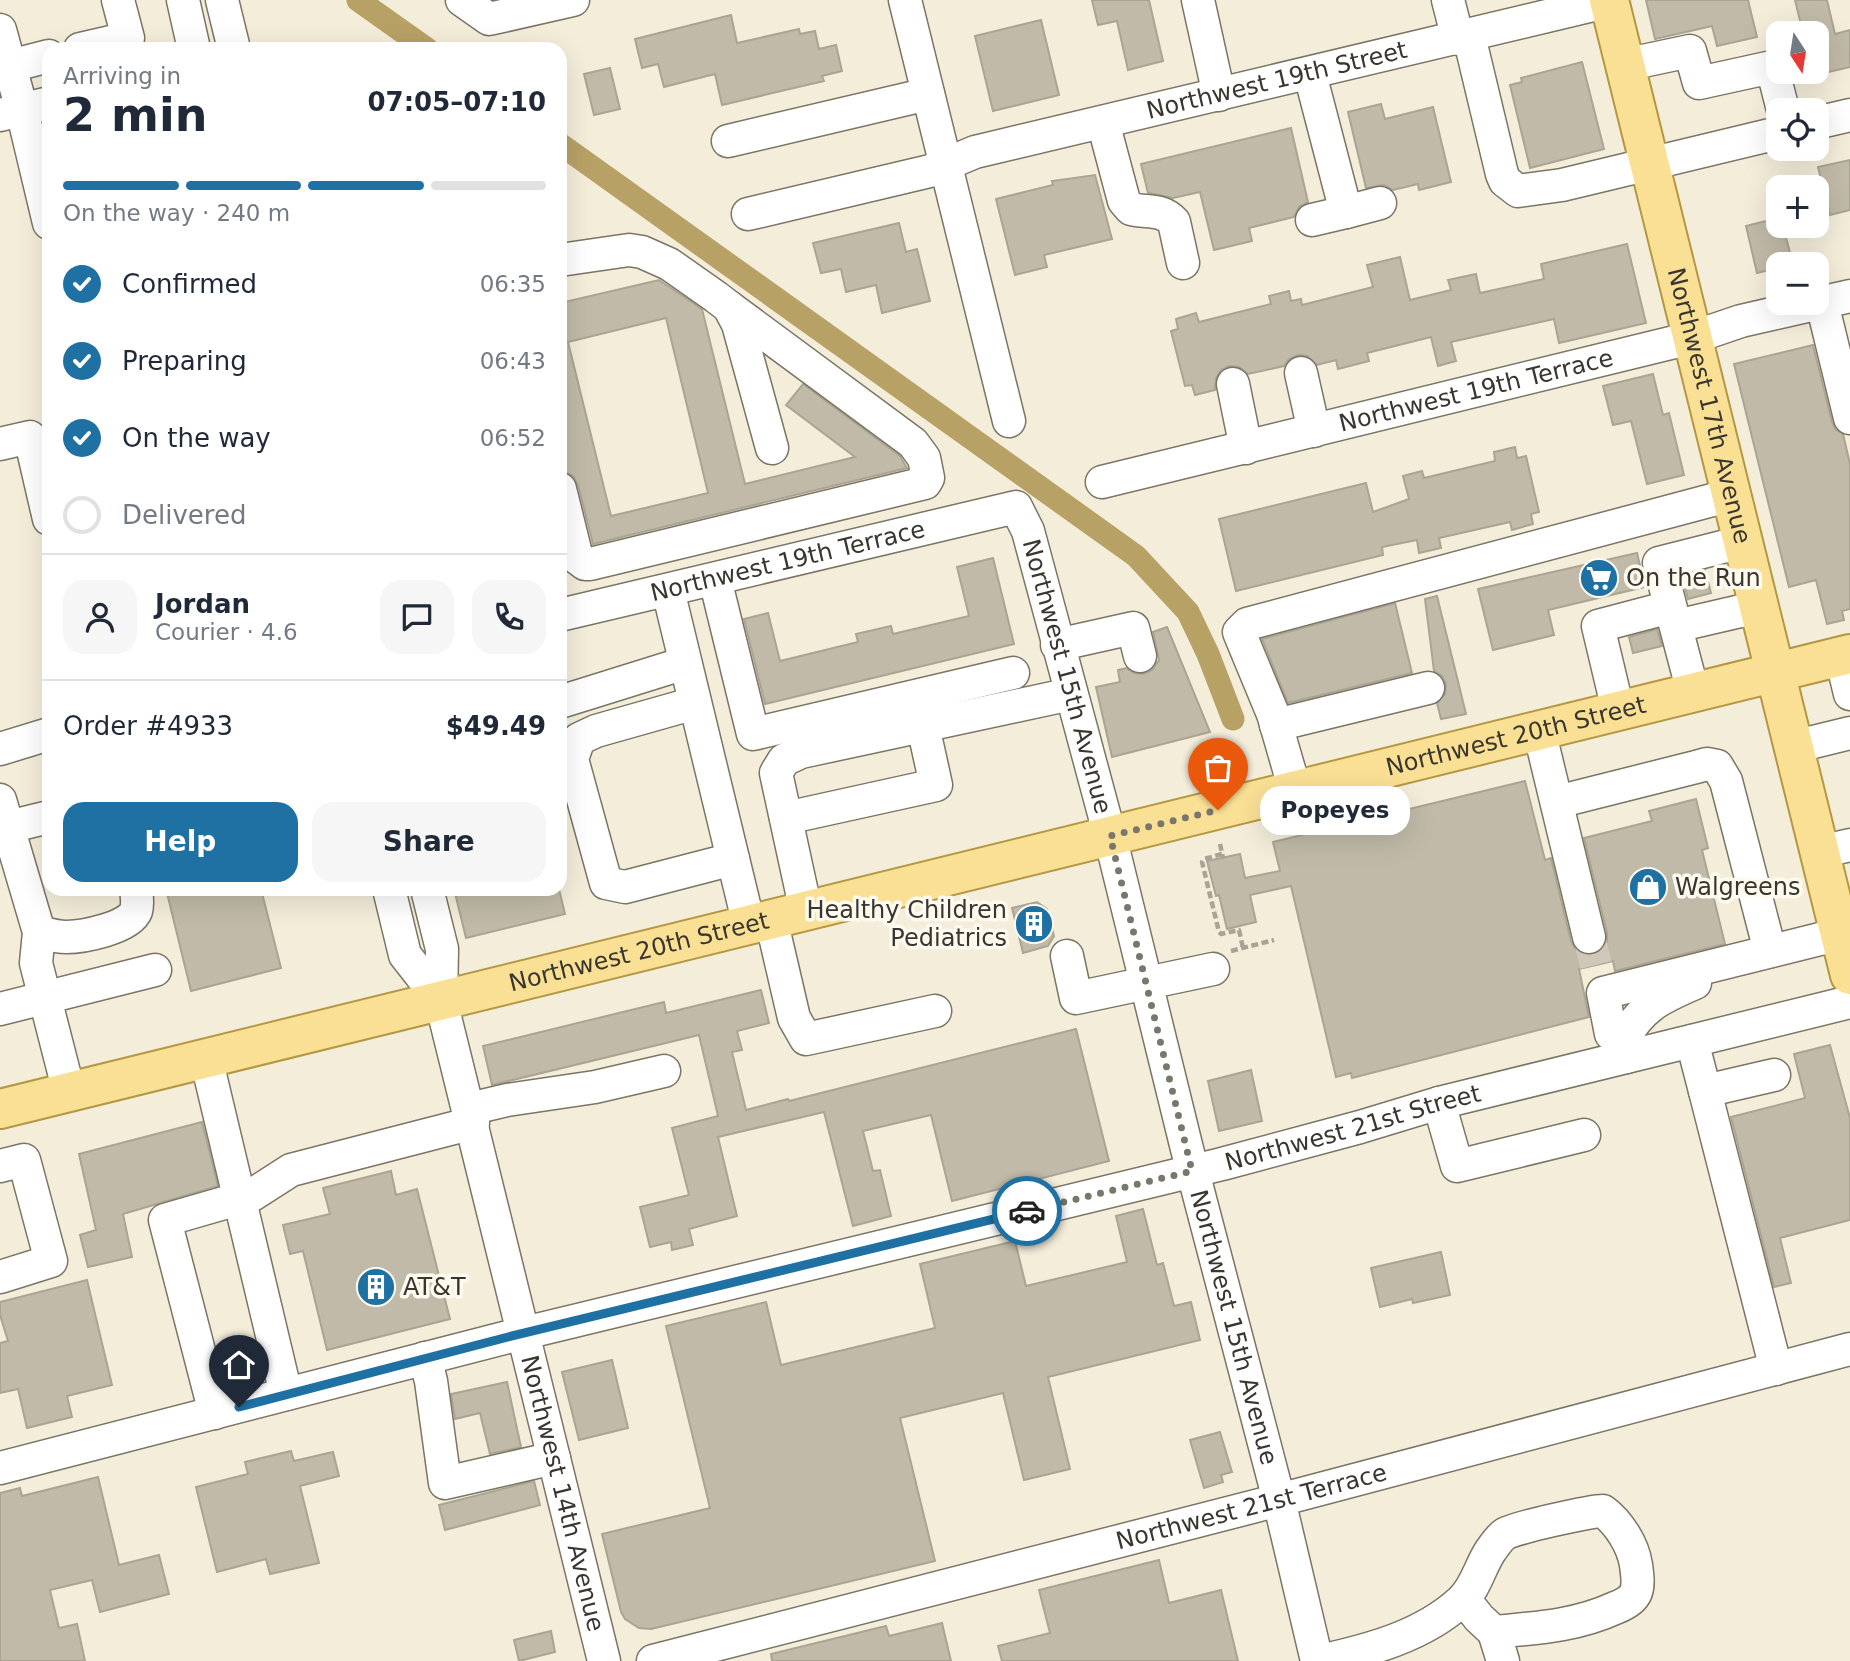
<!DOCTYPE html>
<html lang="en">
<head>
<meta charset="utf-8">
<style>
	:root { --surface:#fff; --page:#f6f6f7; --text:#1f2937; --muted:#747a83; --line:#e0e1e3; --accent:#1e71a2 }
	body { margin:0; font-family:"DejaVu Sans",sans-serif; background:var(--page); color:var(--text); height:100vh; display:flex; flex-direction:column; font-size:26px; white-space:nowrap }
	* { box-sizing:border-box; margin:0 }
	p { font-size:23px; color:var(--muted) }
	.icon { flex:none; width:38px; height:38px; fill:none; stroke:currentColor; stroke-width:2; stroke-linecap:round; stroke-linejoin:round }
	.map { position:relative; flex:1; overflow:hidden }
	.panel { position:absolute; left:42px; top:42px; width:525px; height:854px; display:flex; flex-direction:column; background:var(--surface); border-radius:21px; box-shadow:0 7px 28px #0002 }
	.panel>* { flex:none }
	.needle { width:46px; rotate:168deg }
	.tools { position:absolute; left:1766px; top:21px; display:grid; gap:14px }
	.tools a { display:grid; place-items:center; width:63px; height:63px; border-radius:14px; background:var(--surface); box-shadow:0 7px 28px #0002; font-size:35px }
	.pin { position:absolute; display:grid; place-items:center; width:60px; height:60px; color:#fff; margin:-72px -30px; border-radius:50% 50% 50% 0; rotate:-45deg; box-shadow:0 0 7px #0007 }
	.pin .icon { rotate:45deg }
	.courier { position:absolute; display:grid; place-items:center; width:70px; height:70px; margin:-35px; border:5px solid #1e71a2; border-radius:50%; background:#fff; color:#222; box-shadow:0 2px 9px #0007 }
	.bubble { position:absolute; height:49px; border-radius:21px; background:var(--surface); box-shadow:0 7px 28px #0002; font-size:23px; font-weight:700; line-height:49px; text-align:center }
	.summary em { font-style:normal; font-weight:700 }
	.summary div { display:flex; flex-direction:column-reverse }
	.summary { display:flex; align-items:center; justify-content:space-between; height:119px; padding:0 21px }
	h1 { font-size:46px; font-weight:700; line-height:52px }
	.bar { display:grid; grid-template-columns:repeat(4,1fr); gap:10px 7px; align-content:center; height:84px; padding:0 21px }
	.bar i { height:9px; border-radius:5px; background:var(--line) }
	.bar .current { background:var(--accent) }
	.bar p { grid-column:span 4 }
	.line { display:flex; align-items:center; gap:18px; padding:0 21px; border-top:2px solid var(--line) }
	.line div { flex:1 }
	.round { display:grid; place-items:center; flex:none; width:74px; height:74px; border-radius:21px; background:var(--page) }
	ol { padding:0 21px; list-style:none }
	li { display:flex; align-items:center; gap:21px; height:77px }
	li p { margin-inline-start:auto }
	li .icon { padding:7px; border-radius:50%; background:var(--accent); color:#fff; stroke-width:4 }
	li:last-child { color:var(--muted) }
	li i { width:38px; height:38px; border:4px solid var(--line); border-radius:50% }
	.action { display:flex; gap:14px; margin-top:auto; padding:14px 21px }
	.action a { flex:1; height:80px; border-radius:21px; background:var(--accent); color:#fff; font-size:28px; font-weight:700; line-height:80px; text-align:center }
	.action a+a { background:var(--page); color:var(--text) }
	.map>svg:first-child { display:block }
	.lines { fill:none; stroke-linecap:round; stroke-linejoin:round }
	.canal { stroke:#b8a165; stroke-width:23 }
	.building { fill:#c1baa8; stroke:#aaa493; stroke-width:2; fill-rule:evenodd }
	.minor-tunnel { stroke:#cfc8b8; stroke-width:32; stroke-dasharray:32 16; stroke-linecap:butt }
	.minor-casing { stroke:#7b7565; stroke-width:35 }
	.major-casing { stroke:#b49742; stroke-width:42 }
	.path { stroke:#a9a395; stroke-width:4.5; stroke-dasharray:7 3.5; stroke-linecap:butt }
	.minor { stroke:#fff; stroke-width:32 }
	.major { stroke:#fae094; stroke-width:38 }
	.done { stroke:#7a766b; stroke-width:7; stroke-dasharray:0 12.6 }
	.route { stroke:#1e71a2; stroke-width:9 }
	.labels { text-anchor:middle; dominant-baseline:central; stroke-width:7; stroke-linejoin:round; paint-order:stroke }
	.street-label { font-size:24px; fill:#39362f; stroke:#fefaef }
	.poi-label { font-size:24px; fill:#39362f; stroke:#fefaef; text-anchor:start }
</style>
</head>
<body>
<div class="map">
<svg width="1850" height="1661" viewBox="0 0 1850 1661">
	<rect width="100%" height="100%" fill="#f4edda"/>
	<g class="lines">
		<g class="canal">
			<polyline points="358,0 427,49"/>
			<polyline points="560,144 1136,556 1188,612 1208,654 1233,719"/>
		</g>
	</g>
	<g class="building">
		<polygon points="1092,0 1149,0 1163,61 1128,70 1117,21 1098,25"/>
		<polygon points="1646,0 1748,0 1757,37 1717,46 1712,26 1655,39"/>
		<polygon points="1795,0 1827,0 1835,34 1850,30 1850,67 1816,75 1816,33 1803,33"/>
		<polygon points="731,15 737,43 799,29 800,34 815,31 819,49 836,45 842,71 822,76 824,81 722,105 715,74 664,87 658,64 642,68 635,39"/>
		<polygon points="1041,20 1059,95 993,111 975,36"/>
		<polygon points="1582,62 1604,149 1530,168 1510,85 1522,82 1521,78"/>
		<polygon points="610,68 620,109 594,115 584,74"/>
		<polygon points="1381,104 1385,119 1433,107 1451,182 1419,190 1418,184 1393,190 1384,185 1366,188 1348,112"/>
		<polygon points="1291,128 1308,202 1299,207 1294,217 1249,228 1252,241 1214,250 1200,192 1173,198 1148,193 1141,164"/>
		<polygon points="1850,160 1850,210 1830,215 1818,167"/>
		<polygon points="1095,175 1112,239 1044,255 1047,267 1015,275 996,199 1053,185 1052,181"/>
		<polygon points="1778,218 1778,226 1783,226 1793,264 1778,264 1778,268 1757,273 1746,226"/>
		<polygon points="899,223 906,252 917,249 930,301 882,313 876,285 846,292 841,269 821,273 813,243"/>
		<polygon points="1627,244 1646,323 1559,343 1554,319 1451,342 1456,361 1438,366 1431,337 1367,353 1369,361 1338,369 1336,360 1317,365 1307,356 1298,355 1289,359 1284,366 1248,374 1239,367 1229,366 1221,370 1216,378 1215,390 1195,395 1192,385 1185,386 1171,331 1178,329 1176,319 1196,313 1199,322 1271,304 1269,296 1289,291 1291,301 1301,299 1302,305 1373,287 1367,265 1400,257 1410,300 1451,290 1448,280 1476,274 1480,293 1544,279 1541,264"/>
		<path d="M659,280L702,309L745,484L855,457L786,405L803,384L900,456L907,468L593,544L578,485L573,476L562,471L560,464V303ZM666,318L708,493L611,516L568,342Z"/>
		<polygon points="1813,345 1832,422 1836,430 1843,434 1850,464 1850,609 1842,611 1844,620 1827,624 1816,580 1789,587 1734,364"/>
		<polygon points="1653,374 1663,415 1669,413 1684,475 1647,484 1631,421 1613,425 1603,386"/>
		<polygon points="1515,447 1517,458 1526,456 1539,512 1531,514 1533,524 1512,530 1510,522 1439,538 1441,548 1419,553 1417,540 1382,547 1383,555 1236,591 1219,519 1366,483 1373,512 1409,499 1403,476 1422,471 1424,478 1495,461 1494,452"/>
		<polygon points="1637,553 1645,587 1548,610 1554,635 1493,650 1478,589"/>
		<polygon points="993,558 1014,644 765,704 744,619 768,613 780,661 858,642 856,634 891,626 893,634 969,616 957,567"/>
		<polygon points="1705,570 1711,593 1688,599 1682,576"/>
		<polygon points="1437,596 1466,714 1441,719 1437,703 1445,694 1446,684 1442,676 1434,671 1425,599"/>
		<polygon points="1395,603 1412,673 1288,703 1262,639"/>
		<polygon points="1167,627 1210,732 1112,757 1096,687 1120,682 1118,670 1126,668 1134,673 1144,674 1152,670 1159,660 1153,632"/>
		<polygon points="1657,629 1662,646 1633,653 1629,637"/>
		<polygon points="1525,781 1545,860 1551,858 1571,941 1576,950 1584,955 1594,955 1602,950 1607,942 1607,933 1584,838 1652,821 1649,811 1696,799 1708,848 1702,850 1725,944 1615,971 1613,961 1579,969 1589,1017 1352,1078 1351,1073 1336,1077 1291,886 1250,895 1256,922 1227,929 1219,895 1216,896 1207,861 1240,854 1245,878 1280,871 1273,842"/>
		<polygon points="166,889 261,889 281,968 191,991"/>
		<polygon points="454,889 559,889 565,914 466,938"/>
		<polygon points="1037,902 1047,909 1054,936 1048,946 1023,953 1012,908"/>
		<polygon points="761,990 769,1023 737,1031 742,1050 732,1052 746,1110 788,1099 789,1101 1076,1029 1109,1161 952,1201 931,1115 863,1131 873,1171 880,1170 891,1216 853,1226 824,1112 718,1137 737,1216 689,1229 693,1245 672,1250 671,1242 650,1247 640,1207 689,1195 672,1128 718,1116 699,1035 492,1085 483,1046 664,1002 666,1013"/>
		<polygon points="1830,1045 1850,1118 1850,1220 1780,1238 1791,1283 1774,1287 1731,1117 1805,1098 1794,1054"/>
		<polygon points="1251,1070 1262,1121 1219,1131 1208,1081"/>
		<polygon points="202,1122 218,1186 123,1214 132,1257 88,1267 80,1235 96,1230 79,1154"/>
		<polygon points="391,1171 396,1195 417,1189 450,1319 327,1350 303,1251 290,1254 283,1225 330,1214 323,1188"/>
		<polygon points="1143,1209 1157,1265 1163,1263 1174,1306 1191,1302 1200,1340 1048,1377 1070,1469 1024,1480 1003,1393 900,1418 935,1561 651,1629 639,1628 625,1619 621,1612 602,1534 710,1508 666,1326 766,1302 781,1365 935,1328 920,1264 1015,1241 1026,1286 1127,1262 1116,1216"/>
		<polygon points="1441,1252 1450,1295 1413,1303 1412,1299 1380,1307 1371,1268"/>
		<polygon points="87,1280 112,1385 67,1396 72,1417 27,1428 18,1389 0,1393 0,1343 8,1341 0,1315 0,1302"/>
		<polygon points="612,1360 628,1428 579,1440 562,1372"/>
		<polygon points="507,1382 521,1447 490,1454 480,1413 455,1419 451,1394"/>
		<polygon points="1220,1432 1232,1472 1221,1475 1223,1482 1204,1488 1190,1440"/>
		<polygon points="291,1451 294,1461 333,1452 339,1476 300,1486 319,1563 270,1574 266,1559 217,1572 196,1487 248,1474 245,1462"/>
		<polygon points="98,1477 119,1565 159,1555 169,1594 100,1612 92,1580 50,1590 59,1628 77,1624 85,1661 0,1661 0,1493 20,1488 22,1496"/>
		<polygon points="534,1481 540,1505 445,1530 439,1505"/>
		<polygon points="1159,1560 1169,1603 1221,1590 1238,1661 1002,1661 998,1646 1050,1633 1039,1590"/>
		<polygon points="942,1623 951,1661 772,1661 771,1654 886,1626 889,1636"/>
		<polygon points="551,1631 555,1652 519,1661 514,1640"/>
	</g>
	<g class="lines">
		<polyline class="minor-tunnel" points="1589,937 1596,965"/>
		<g class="minor-casing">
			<g id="minor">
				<polyline points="183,0 194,49"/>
				<polyline points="222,0 234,49"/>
				<polyline points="462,0 489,19 573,0"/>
				<polyline points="905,0 1009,421"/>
				<polyline points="1198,0 1219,95"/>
				<polyline points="1448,0 1458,39"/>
				<polyline points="0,30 22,110 49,223"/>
				<polyline points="1469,36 1502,174 1505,181 1518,191 1562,185 1778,133"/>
				<polyline points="80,49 128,38 118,0"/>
				<polyline points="1624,65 1690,51 1699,83 1772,67 1783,110"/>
				<polyline points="10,66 49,56"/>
				<polyline points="1310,74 1346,212 1312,220"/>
				<polyline points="0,115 49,103"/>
				<path d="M1103,122L1124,201L1131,209C1147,213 1162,208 1174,222L1183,263"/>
				<polyline points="1816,123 1850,115"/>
				<polyline points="728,141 928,94"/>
				<polyline points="1346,212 1380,203"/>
				<path id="s1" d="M748,214L930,171L975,152L1610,1"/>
				<polyline points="560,260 629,250 642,252 669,264 716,297 729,307 738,324 772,448"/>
				<polyline points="1822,303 1850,418"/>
				<polyline points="1301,373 1314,431"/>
				<polyline points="1233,384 1246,448"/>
				<polyline points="0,444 30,437 49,519"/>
				<path id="s2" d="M1102,482L1691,338L1741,321L1850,296"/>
				<polyline points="560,489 577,558 585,564 590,564 925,483 928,478 924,458 913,443 729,307"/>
				<polyline points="715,579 753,734 1013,673"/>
				<polyline points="668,590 749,925"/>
				<path id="s3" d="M560,615L1016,507L1028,531L1110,836L1187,1149L1279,1500L1317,1661"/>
				<polyline points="1676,626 1758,607"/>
				<polyline points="1057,645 1133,628 1140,656"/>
				<polyline points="1841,656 1850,694"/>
				<polyline points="1693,692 1659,563 1742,542"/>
				<polyline points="560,702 685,663"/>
				<polyline points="695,703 596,731 579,739 572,759 606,883 625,887 733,859"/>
				<polyline points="1618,710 1598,626 1670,607"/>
				<polyline points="1276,725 1428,688"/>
				<polyline points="1539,730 1589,937"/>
				<polyline points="1793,747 1850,733"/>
				<polyline points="0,749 49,734"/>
				<polyline points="1295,790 1273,714 1239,632 1247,624 1731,495"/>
				<polyline points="0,800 39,932 36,963 69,1092"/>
				<polyline points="1557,802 1696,767 1707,764 1717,766 1726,781 1770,951"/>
				<polyline points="786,818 936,785 923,726"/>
				<polyline points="8,827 49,817"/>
				<polyline points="1819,852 1850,845"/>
				<polyline points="389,889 405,955 441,1001"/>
				<path id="s4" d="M427,889L442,949L441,1001L604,1661"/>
				<polyline points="806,911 776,773 784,760 801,752 1071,694"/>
				<polyline points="771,919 794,1018 806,1039 935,1011"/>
				<path d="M39,932C47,934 57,937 66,937C83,937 129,928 136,911C138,904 137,896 136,889"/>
				<polyline points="1067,956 1076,998 1213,969"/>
				<polyline points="0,1009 155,970"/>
				<polyline points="1692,1041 1705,1091 1774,1075"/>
				<path d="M1622,1042C1640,1007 1660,998 1695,983"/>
				<polyline points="1626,1057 1622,1042 1611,1034 1603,993 1840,934"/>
				<polyline points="206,1058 286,1394"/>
				<polyline points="1705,1091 1776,1369"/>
				<polyline points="1439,1103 1457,1166 1584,1135"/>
				<polyline points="469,1109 507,1100 595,1087 664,1071"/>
				<polyline points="0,1166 24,1160 51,1261 0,1277"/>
				<polyline points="425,1358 431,1381 445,1483 554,1458"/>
				<polyline points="215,1413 165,1220 252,1195 291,1170 473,1123"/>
				<path id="s5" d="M0,1468L508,1337L1222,1164L1360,1127L1439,1103L1850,1002"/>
				<polyline points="1494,1632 1503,1661"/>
				<path id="s6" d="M653,1661L1279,1500L1850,1349"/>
				<path d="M1320,1661C1370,1650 1423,1636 1461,1601C1476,1588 1480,1566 1491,1550C1494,1546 1500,1537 1505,1534C1513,1528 1591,1511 1603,1511C1619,1523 1633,1545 1636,1565C1637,1573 1639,1584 1636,1592C1633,1600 1623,1605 1615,1608C1576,1626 1536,1628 1494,1632L1479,1618L1464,1599"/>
			</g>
		</g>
		<g class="major-casing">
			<g id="major">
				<path id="s7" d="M1609,0L1850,975"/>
				<path id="s8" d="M0,1109L1850,654"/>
			</g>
		</g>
		<g class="path">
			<polyline points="1220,844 1223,858"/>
			<polyline points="1222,854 1204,859 1202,862 1219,932 1221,934 1239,930 1243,948"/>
			<polyline points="1231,951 1274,940"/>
		</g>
		<use href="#minor" class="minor"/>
		<use href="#major" class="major"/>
	</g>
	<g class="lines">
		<polyline class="done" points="1027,1211 1192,1171 1110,836 1218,810"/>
		<polyline class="route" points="239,1407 508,1337 1027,1211"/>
	</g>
	<defs>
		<g id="supermarket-disc" transform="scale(2.0125)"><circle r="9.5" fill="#1e71a2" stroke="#fefaef"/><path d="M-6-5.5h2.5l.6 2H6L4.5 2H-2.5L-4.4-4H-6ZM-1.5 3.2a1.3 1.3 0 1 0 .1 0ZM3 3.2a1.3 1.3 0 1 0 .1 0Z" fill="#fff"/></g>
		<g id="shop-disc" transform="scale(2.0125)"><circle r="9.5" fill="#1e71a2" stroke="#fefaef"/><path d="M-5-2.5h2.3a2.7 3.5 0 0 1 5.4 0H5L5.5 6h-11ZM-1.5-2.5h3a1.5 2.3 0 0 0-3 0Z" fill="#fff"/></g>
		<g id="building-disc" transform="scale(2.0125)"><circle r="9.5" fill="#1e71a2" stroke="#fefaef"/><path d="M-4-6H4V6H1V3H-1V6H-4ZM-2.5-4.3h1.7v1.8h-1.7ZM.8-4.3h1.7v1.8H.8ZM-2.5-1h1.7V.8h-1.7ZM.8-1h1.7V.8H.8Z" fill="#fff"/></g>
	</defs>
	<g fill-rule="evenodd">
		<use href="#supermarket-disc" x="1599" y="578"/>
		<use href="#shop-disc" x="1648" y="887"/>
		<use href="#building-disc" x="1034" y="924"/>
		<use href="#building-disc" x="376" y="1287"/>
	</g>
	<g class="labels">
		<g class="street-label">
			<text stroke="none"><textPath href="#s1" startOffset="546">Northwest 19th Street</textPath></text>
			<text stroke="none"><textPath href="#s2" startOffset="385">Northwest 19th Terrace</textPath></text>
			<text stroke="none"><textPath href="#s7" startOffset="418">Northwest 17th Avenue</textPath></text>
			<text stroke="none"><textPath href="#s3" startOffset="234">Northwest 19th Terrace</textPath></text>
			<text stroke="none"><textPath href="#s3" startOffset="646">Northwest 15th Avenue</textPath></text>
			<text stroke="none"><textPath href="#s8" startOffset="1561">Northwest 20th Street</textPath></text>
			<text stroke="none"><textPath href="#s8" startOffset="658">Northwest 20th Street</textPath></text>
			<text stroke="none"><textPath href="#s5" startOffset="1395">Northwest 21st Street</textPath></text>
			<text stroke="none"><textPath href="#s3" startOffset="1318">Northwest 15th Avenue</textPath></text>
			<text stroke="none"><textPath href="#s4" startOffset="621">Northwest 14th Avenue</textPath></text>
			<text stroke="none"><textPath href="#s6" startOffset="618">Northwest 21st Terrace</textPath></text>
		</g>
		<g class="poi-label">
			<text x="1626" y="578">On the Run</text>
			<text x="1675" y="887">Walgreens</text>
			<text x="1007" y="910" text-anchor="end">Healthy Children<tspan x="1007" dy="28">Pediatrics</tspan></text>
			<text x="403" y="1287">AT&amp;T</text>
		</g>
	</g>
</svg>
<div class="tools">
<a><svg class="needle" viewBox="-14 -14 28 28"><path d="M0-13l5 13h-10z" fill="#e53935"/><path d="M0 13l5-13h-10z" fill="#747a83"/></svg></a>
<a><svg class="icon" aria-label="locate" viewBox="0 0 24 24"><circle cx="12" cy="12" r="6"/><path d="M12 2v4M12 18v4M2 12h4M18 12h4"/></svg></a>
<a>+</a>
<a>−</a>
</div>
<div class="pin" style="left:1218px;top:810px;background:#ea580c"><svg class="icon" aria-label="bag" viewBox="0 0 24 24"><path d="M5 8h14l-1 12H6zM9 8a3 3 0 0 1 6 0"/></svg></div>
<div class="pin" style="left:239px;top:1407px;background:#1f2937"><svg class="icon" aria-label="home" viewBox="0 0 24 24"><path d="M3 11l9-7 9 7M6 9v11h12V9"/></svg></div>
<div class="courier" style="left:1027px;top:1211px"><svg class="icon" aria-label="car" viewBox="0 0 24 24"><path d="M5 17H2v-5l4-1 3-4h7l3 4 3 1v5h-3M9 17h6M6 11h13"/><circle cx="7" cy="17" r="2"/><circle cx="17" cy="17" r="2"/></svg></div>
<div class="bubble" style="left:1260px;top:786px;width:150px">Popeyes</div>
<section class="panel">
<div class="summary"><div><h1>2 min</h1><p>Arriving in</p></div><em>07:05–07:10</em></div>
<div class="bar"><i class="current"></i><i class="current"></i><i class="current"></i><i></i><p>On the way · 240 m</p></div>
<ol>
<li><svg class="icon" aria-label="check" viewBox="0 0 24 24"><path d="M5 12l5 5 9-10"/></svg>Confirmed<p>06:35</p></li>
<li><svg class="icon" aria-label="check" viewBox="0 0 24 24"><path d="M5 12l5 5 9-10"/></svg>Preparing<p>06:43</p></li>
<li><svg class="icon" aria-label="check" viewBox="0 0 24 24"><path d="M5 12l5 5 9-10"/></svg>On the way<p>06:52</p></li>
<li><i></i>Delivered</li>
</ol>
<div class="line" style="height:126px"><a class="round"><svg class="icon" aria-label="person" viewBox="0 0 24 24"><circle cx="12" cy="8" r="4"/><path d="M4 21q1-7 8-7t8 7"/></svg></a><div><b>Jordan</b><p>Courier · 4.6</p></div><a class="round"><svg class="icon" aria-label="chat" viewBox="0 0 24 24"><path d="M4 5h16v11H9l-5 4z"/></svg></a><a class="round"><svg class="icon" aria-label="phone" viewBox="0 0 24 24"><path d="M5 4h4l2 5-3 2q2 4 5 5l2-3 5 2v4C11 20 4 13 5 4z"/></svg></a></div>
<div class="line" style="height:91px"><div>Order #4933</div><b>$49.49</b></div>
<div class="action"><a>Help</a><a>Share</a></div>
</section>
</div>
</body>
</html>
